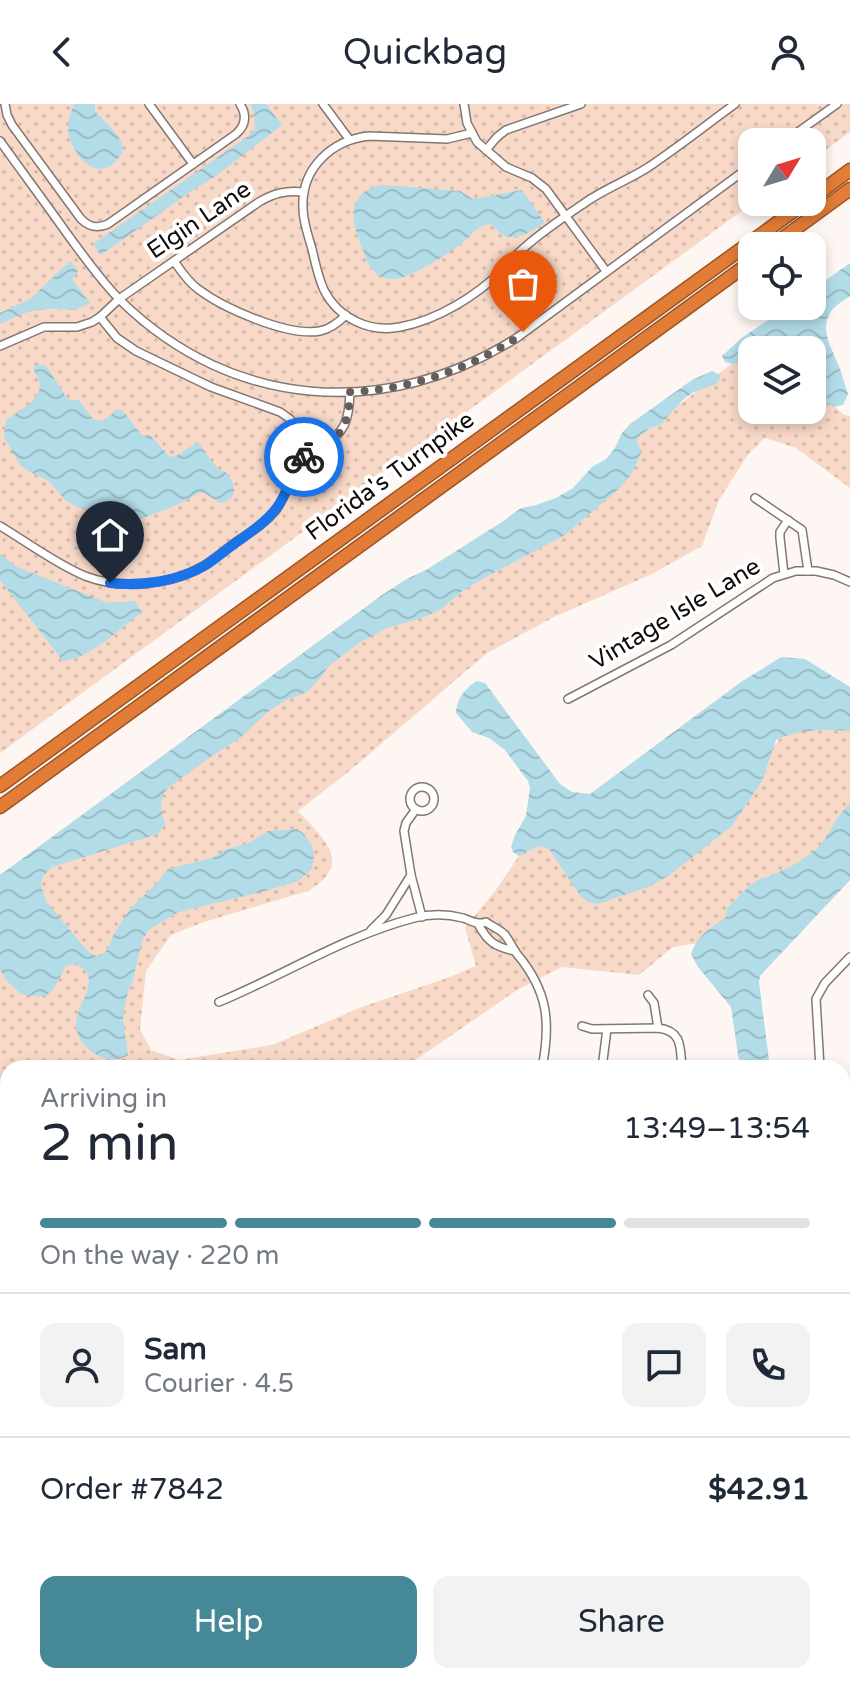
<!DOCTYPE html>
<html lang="en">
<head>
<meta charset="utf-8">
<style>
	:root { --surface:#fff; --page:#f2f2f3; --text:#1f2937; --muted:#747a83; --line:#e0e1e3; --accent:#458898 }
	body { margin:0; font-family:"Varela Round",sans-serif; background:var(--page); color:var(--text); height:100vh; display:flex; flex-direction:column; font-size:30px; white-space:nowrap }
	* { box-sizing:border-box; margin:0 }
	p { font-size:26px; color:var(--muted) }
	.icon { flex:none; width:44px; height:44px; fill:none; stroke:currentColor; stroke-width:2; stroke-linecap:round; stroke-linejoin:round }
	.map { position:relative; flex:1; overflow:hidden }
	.side { position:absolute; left:0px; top:956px; width:850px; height:624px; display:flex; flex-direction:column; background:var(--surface); border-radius:24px 24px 0 0; box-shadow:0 4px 12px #0003 }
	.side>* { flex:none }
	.needle { width:52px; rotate:52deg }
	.controls { position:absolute; left:738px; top:24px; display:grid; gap:16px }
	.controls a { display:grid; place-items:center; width:88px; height:88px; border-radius:16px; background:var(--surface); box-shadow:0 4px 12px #0003; font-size:40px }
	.pin { position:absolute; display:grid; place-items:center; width:68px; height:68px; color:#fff; margin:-82px -34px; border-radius:50% 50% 50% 0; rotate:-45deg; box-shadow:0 0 8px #0007 }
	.pin .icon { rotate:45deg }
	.courier { position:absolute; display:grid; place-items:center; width:80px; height:80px; margin:-40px; border:6px solid #1a73e8; border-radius:50%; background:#fff; color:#222; box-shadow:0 2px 10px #0007 }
	.summary em { font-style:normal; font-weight:600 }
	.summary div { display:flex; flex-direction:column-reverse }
	.summary { display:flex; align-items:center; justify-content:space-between; height:136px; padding:0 40px }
	h1 { font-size:52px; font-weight:600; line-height:60px }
	.bar { display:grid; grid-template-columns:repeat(4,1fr); gap:12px 8px; align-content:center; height:96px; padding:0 40px }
	.bar i { height:10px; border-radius:6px; background:var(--line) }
	.bar .active { background:var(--accent) }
	.bar p { grid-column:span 4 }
	.line { display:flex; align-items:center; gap:20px; padding:0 40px; border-top:2px solid var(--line) }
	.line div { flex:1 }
	.round { display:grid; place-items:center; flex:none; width:84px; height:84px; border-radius:16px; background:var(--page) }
	.action { display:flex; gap:16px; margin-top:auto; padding:16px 40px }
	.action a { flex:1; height:92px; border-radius:16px; background:var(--accent); color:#fff; font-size:32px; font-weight:600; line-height:92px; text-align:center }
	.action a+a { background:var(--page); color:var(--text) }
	header { display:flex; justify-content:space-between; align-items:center; height:104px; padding:0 40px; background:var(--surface); font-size:36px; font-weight:600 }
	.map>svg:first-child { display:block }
	.green { fill:url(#green-dots) }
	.water { fill:url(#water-waves) }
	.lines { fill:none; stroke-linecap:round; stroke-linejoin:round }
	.street-casing { stroke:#837771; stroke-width:10 }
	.secondary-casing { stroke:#837771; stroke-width:13 }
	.highway-casing { stroke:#995527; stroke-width:15 }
	.street { stroke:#fff; stroke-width:7 }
	.secondary { stroke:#f7d8c3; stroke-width:10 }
	.highway { stroke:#e37c36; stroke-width:12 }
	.done { stroke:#635e5b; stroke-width:8; stroke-dasharray:0 14.4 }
	.route { stroke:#1a73e8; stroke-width:10 }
	.labels { text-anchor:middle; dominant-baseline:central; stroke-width:8; stroke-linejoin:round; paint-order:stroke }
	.street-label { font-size:24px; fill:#100c0a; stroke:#fff }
</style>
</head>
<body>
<header><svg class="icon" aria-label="back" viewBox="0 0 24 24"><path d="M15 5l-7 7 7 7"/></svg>Quickbag<svg class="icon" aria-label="person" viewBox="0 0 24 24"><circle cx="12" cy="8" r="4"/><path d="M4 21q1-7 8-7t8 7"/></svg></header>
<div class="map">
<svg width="850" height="1580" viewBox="0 0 850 1580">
	<defs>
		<pattern id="green-dots" width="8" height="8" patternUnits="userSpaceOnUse" patternTransform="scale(2)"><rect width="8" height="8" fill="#f8d9c8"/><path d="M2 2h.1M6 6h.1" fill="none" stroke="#d4b9aa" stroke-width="1.8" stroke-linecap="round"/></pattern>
		<pattern id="water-waves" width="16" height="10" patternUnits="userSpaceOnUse" patternTransform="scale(2)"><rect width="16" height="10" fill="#b2dce7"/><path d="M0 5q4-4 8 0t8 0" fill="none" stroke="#98bcc5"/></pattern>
	</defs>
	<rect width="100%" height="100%" fill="#fef6f2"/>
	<g class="green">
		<polygon points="0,0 850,0 850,28 812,56 812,38 752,38 752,98 754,98 0,649"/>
		<path d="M752,253V306H812V282L844,311L850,312V384L796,344L765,334L749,349L719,396L702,442L652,470L554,513L487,549L347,669L298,707C323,734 355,759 308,787L204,818L171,831L146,867L140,925L151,946L179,956L272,941L362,903L450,873L476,862L465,824L495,787L519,752L541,734L721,717L787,624L850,620V710L836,733L711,837L673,843L639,871L562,863L517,886L404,964H8V1005L0,989V828L15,786L398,506L553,432L637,334L739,254Z"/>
	</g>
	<g class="water">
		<path d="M74,0H95V7C106,20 124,31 123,49C117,55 111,64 103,65C85,67 68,40 68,25C68,16 71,8 74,0Z"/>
		<path d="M250,0H266L282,21L216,72L193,86L101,151L93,140L247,33L255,25C255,16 255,7 250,0Z"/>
		<path d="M382,81L460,87L473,95L522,86L545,119C533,126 515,140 500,129C494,124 494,119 485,121C475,124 468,134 461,140C444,152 415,172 395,175C388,175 382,174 377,170C369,164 366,154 362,144C351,117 345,88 382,81Z"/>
		<path d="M70,157L78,167L72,175L90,199C68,211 67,203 45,205C28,206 15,213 0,220V209L30,195Z"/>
		<path d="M850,159V192C843,197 834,202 830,209C819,228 834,248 840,265C843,273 845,282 848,290L843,301L833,303L812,285V246H752V256L732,260L725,258L722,252L743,233L789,202H812V186Z"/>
		<path d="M36,261H44L47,263L67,294L71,297L78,295L93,315L102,317L119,305L123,307L141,330L144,332L150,331L170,353L176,352L198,338C204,346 210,357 218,364C227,372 220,362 228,371C238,383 236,397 220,399L204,389H199L179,400L141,415L124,414L77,403L65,396L49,377L28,367L20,361L4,333L6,316C18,307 45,295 39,277C38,273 35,269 33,265Z"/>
		<path d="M712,267L720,271V275L716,280L694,288L685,294L660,321L650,324L637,334L638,341L642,347L633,367L621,383L565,431L484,474L461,488L443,504L425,513L387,524L360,538L329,562L321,573L307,588L286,596L269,607L240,634L209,654L168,684L162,692L161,704L165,721L158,730L52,763L43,772L41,781L46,797L85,844L93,851L100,852L107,846L114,830L129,806L158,778L168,765L215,753L224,746L249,739L268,727L297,725L304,730L312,742L314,752L312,765L298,777L265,787L179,808L150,825L142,836L132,880L128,887L125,901L123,914L128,951C108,964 78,945 76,922C74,900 107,874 75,860L66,862L53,886L47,891L38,893L21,890L8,878L0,866V771L382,491L405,476L426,466L505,416L521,404L536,401L556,394L573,384L592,363L606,355L615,344L622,329L630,320L692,276Z"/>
		<path d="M0,450L17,463L108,499L135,497L142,508C121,524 89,555 63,557L0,476Z"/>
		<path d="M781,553L805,555L850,583V627C826,625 798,625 776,636L762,677L732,722L668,772L651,782L597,800L591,799L581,793L549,745L538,742L519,752L513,748L511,743L515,731L526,712L530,684L528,677L505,646L489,634L472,628L456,609C456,596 466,583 477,577L485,579L560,680L572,688L590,690L741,578Z"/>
		<path d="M850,700V776L760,872L759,878L770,964H740L731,903L698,863L691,850C698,830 710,825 726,813L727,804C737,796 744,785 755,778C760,774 766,774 772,771C787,765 804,756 816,745C830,733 834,713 850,700Z"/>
		<polygon points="850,1054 850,1157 842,1164 842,1055"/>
	</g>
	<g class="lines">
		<g class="street-casing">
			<g id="street">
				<path d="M5,0L7,11L12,21L81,115C89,123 97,125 108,120L236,30C246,21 247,11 240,0"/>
				<polyline points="149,0 193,60"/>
				<polyline points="323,0 349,35"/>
				<polyline points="464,0 467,19 477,38 506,63 532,74 546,85 606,167"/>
				<path d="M472,29L447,35L369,32C332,36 301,64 303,104C303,118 308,131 312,145C315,158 318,173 324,186C338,214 369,229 400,223C438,216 476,192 504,165C511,158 517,149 525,143C544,126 567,111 589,96C607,84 628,76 647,64C677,44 706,21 735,0"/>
				<path d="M0,37C23,69 46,100 68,131C85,154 101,177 121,197C234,307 388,316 518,233L752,61"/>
				<polyline points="784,38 837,0"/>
				<polyline points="486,46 497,33 506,26 581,0"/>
				<path d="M174,157C181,167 188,178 198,185C223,204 288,233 320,227C330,225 338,219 346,211"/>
				<polyline points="100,213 117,234 136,247 211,283 280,308 290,315 314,346"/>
				<path d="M0,242L44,223H77L92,218L100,213L119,195L259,98C274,89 287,86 304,88"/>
				<polyline points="755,394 802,426 808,467"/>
				<path d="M0,422C27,438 56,460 85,472C122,486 168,482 203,462C212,457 220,450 228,444C244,432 263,422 276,406C287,391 290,372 301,357C306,349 312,347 320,343C346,330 349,315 350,288"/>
				<polyline points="784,470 780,434 780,428 788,416"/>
				<polyline points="568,595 671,541 773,474 796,467 816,467 834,471 850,478"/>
				<circle cx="422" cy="695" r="12"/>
				<polyline points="411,771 422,813"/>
				<path d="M478,820C488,838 495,843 515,847"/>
				<polyline points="371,826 386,811 411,771 404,727 406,719 416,705"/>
				<polyline points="648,891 654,899 658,924"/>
				<path d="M219,898C284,871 345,832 414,814C429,810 447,810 463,814C472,817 477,821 486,818C491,822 499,825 503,829C509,834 512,844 517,850C548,887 551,918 542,964"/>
				<path d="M582,922L592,925L658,924C683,927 680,944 682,964"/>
				<polyline points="602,964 607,925"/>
				<polyline points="820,964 816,895 825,879 850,853"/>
				<polyline points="842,1001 850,998"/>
				<polyline points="842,1193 850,1189"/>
				<polyline points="842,1208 850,1204"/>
				<polyline points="842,1331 850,1342"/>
				<polyline points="842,1367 850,1361"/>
				<polyline points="0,1504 8,1510"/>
				<polyline points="60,1572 62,1580"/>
				<polyline points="427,1580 438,1572"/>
			</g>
		</g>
		<g class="secondary-casing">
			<g id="secondary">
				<polyline points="0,1229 8,1240"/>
				<polyline points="0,1264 8,1275"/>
				<polyline points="0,1314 8,1309"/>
				<polyline points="0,1334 8,1328"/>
				<polyline points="224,1572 230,1580"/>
				<polyline points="249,1572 255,1580"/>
			</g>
		</g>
		<g class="highway-casing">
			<g id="highway">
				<polyline points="812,94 850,66"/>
				<polyline points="772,142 850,85"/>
				<polyline points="0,682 806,98"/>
				<polyline points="0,703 752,157"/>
			</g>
		</g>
		<use href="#street" class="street"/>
		<use href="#secondary" class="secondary"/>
		<use href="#highway" class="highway"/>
	</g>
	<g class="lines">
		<path class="done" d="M304,353C311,346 319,344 327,340C347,328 349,309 350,288C412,285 467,266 518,233L523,228"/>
		<path class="route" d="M110,479C141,482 178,478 206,461C218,453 229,443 241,435C255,425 268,416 278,402C289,386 292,367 304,353"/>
	</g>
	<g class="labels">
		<g class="street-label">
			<text transform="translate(199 116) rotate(-34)">Elgin Lane</text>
			<text transform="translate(390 372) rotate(-36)">Florida's Turnpike</text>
			<text transform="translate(675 510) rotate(-31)">Vintage Isle Lane</text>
		</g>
	</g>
</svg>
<div class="controls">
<a><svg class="needle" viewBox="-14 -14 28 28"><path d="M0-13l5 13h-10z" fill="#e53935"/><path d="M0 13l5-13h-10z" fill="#747a83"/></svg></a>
<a><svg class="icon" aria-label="locate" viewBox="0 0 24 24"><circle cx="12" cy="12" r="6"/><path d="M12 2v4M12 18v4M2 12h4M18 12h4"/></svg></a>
<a><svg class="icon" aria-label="layers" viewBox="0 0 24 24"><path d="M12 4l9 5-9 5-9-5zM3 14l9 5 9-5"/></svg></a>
</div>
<div class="pin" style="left:523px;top:228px;background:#ea580c"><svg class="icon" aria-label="bag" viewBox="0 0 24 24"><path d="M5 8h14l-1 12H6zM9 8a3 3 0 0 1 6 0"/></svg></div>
<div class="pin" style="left:110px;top:479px;background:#1f2937"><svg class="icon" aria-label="home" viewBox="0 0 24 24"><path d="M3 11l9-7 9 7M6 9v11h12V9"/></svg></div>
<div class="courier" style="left:304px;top:353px"><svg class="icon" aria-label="bike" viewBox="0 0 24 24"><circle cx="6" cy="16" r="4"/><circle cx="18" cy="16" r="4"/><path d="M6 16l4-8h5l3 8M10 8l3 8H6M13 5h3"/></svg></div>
<section class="side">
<div class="summary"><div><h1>2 min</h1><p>Arriving in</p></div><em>13:49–13:54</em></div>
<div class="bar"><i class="active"></i><i class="active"></i><i class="active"></i><i></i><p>On the way · 220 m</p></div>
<div class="line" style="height:144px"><a class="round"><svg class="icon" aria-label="person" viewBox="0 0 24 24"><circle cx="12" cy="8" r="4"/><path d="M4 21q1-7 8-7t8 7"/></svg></a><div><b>Sam</b><p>Courier · 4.5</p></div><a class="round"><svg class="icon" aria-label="chat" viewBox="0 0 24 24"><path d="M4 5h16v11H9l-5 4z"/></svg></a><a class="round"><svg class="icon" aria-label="phone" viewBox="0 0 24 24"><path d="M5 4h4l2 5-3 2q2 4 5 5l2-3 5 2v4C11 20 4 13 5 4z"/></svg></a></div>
<div class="line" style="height:104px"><div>Order #7842</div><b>$42.91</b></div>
<div class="action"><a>Help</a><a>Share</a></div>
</section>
</div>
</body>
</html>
